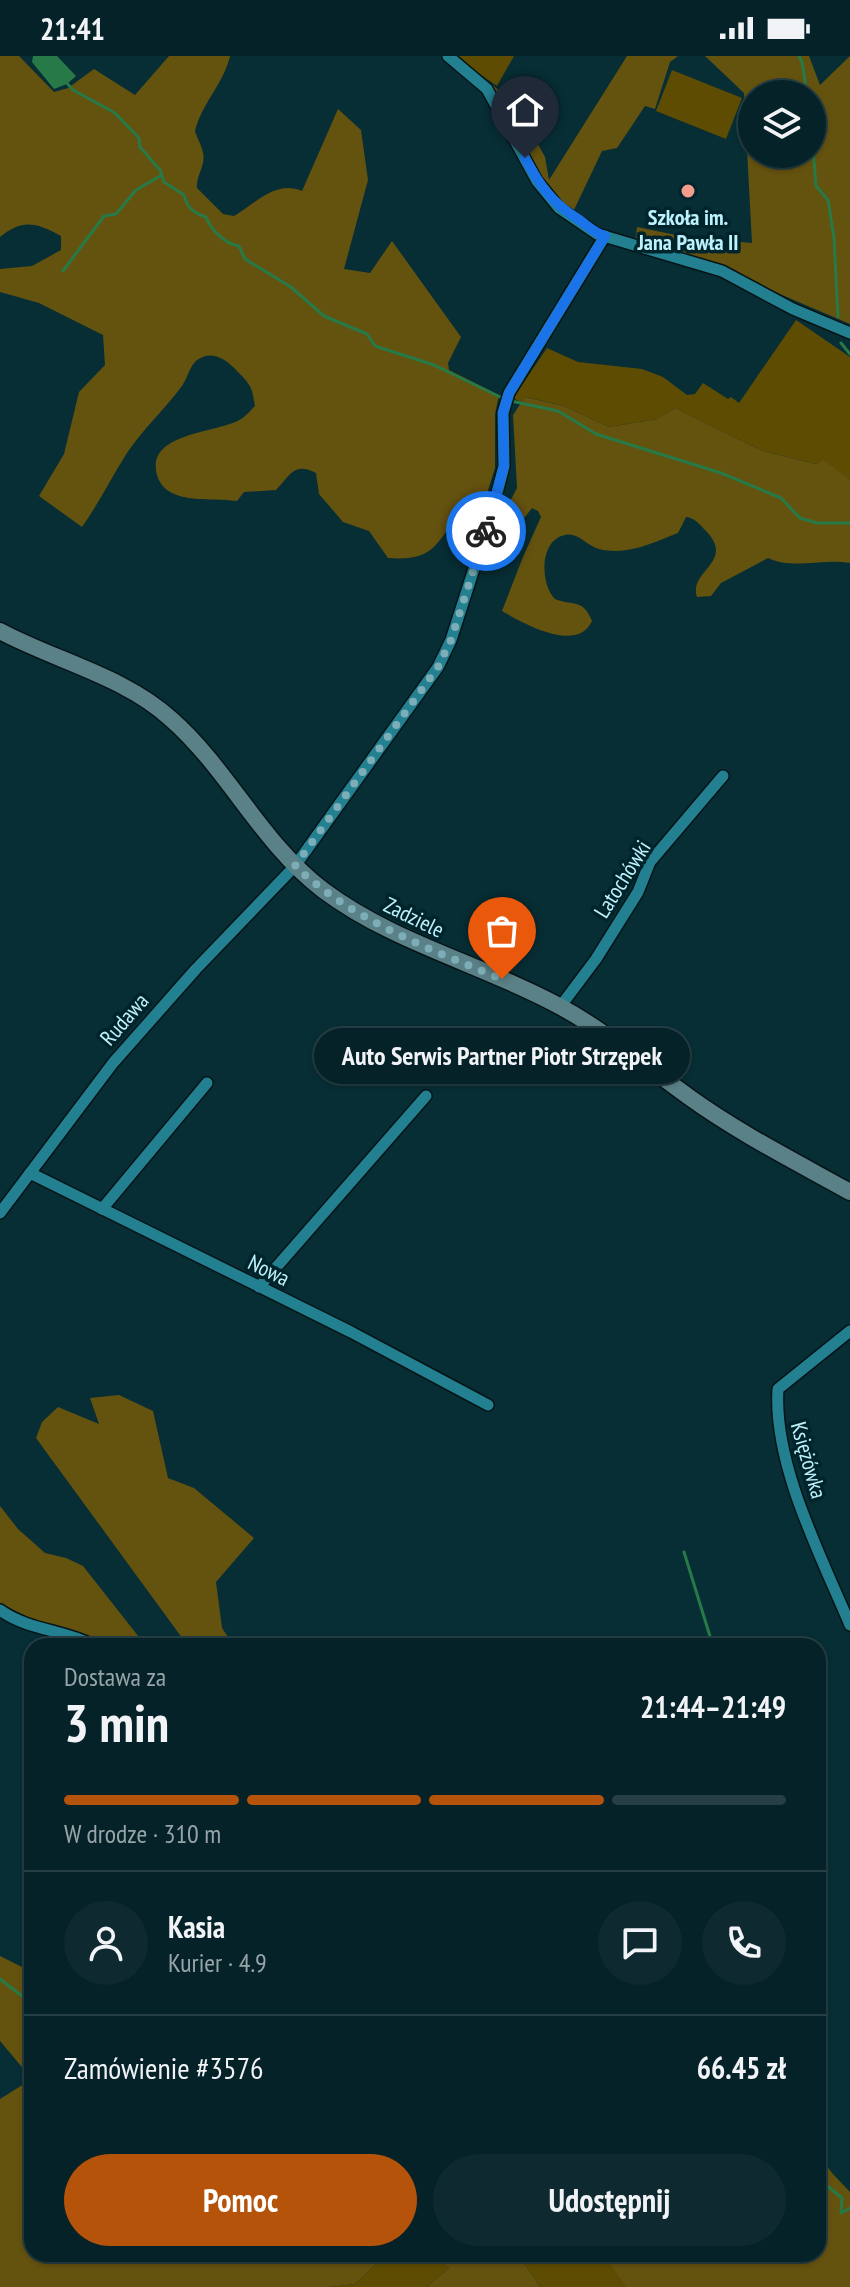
<!DOCTYPE html>
<html lang="pl">
<head>
<meta charset="utf-8">
<style>
	:root { --surface:#052228; --page:#0e2a30; --text:#f1f3f6; --muted:#97a4a8; --line:#263f45; --accent:#b45309 }
	body { margin:0; font-family:"PT Sans Narrow",sans-serif; background:var(--page); color:var(--text); height:100vh; display:flex; flex-direction:column; font-size:30px; white-space:nowrap }
	* { box-sizing:border-box; margin:0 }
	p { font-size:26px; color:var(--muted) }
	.icon { flex:none; width:44px; height:44px; fill:none; stroke:currentColor; stroke-width:2; stroke-linecap:round; stroke-linejoin:round }
	.map { position:relative; flex:1; overflow:hidden }
	.sheet { position:absolute; left:24px; top:1582px; width:802px; height:624px; display:flex; flex-direction:column; background:var(--surface); border-radius:24px; box-shadow:0 2px 6px #0004,0 0 0 2px var(--line) }
	.sheet>* { flex:none }
	.fabs { position:absolute; left:738px; top:24px; display:grid; gap:16px }
	.fabs a { display:grid; place-items:center; width:88px; height:88px; border-radius:50%; background:var(--surface); box-shadow:0 2px 6px #0004,0 0 0 2px var(--line); font-size:40px }
	.pin { position:absolute; display:grid; place-items:center; width:68px; height:68px; color:#fff; margin:-82px -34px; border-radius:50% 50% 50% 0; rotate:-45deg; box-shadow:0 0 8px #0007 }
	.pin .icon { rotate:45deg }
	.courier { position:absolute; display:grid; place-items:center; width:80px; height:80px; margin:-40px; border:6px solid #1a73e8; border-radius:50%; background:#fff; color:#222; box-shadow:0 2px 10px #0007 }
	.bubble { position:absolute; height:56px; border-radius:28px; background:var(--surface); box-shadow:0 2px 6px #0004,0 0 0 2px var(--line); font-size:26px; font-weight:700; line-height:56px; text-align:center }
	.head em { font-style:normal; font-weight:700 }
	.head div { display:flex; flex-direction:column-reverse }
	.head { display:flex; align-items:center; justify-content:space-between; height:136px; padding:0 40px }
	h1 { font-size:52px; font-weight:700; line-height:60px }
	.bar { display:grid; grid-template-columns:repeat(4,1fr); gap:12px 8px; align-content:center; height:96px; padding:0 40px }
	.bar i { height:10px; border-radius:6px; background:var(--line) }
	.bar .selected { background:var(--accent) }
	.bar p { grid-column:span 4 }
	.line { display:flex; align-items:center; gap:20px; padding:0 40px; border-top:2px solid var(--line) }
	.line div { flex:1 }
	.round { display:grid; place-items:center; flex:none; width:84px; height:84px; border-radius:42px; background:var(--page) }
	.button { display:flex; gap:16px; margin-top:auto; padding:16px 40px }
	.button a { flex:1; height:92px; border-radius:48px; background:var(--accent); color:#fff; font-size:32px; font-weight:700; line-height:92px; text-align:center }
	.button a+a { background:var(--page); color:var(--text) }
	.status { display:flex; justify-content:space-between; align-items:center; height:56px; padding:0 40px; background:var(--surface); direction:ltr }
	.status svg { height:22px; fill:currentColor }
	.map>svg:first-child { display:block }
	.green { fill:#5e4c02 }
	.forest { fill:#64520f; fill-rule:evenodd }
	.water { fill:#277a47 }
	.lines { fill:none; stroke-linecap:round; stroke-linejoin:round }
	.stream { stroke:#277a47; stroke-width:3 }
	.street-casing { stroke:#061417; stroke-width:14 }
	.secondary-casing { stroke:#061417; stroke-width:19 }
	.street { stroke:#228091; stroke-width:11 }
	.secondary { stroke:#5a8187; stroke-width:16 }
	.done { stroke:#7dadb6; stroke-width:8; stroke-dasharray:0 14.4 }
	.route { stroke:#1a73e8; stroke-width:10 }
	.poi-dot { fill:#f49d8b; stroke:#00242b; stroke-width:3 }
	.labels { text-anchor:middle; dominant-baseline:central; stroke-width:7; stroke-linejoin:round; paint-order:stroke }
	.poi-label { font-size:22px; font-weight:bold; fill:#bdf1fc; stroke:#00242b }
	.street-label { font-size:22px; fill:#bdf1fc; stroke:#00242b }
</style>
</head>
<body>
<div class="status"><b>21:41</b><svg viewBox="0 0 49 12"><path d="M0 12V9h3v3zM5 12V6h3v6zM10 12V3h3v9zM15 12V0h3v12zM26 1h20v11H26zM47 4h2v5h-2z"/></svg></div>
<div class="map">
<svg width="850" height="2231" viewBox="0 0 850 2231">
	<rect width="100%" height="100%" fill="#072e35"/>
	<g class="green">
		<polygon points="454,0 514,0 497,30"/>
		<polygon points="672,14 742,42 726,83 656,55"/>
		<polygon points="796,264 850,301 850,423 823,405 816,408 763,395 675,352 657,363 609,371 564,350 526,341 521,346 513,342 547,292 578,306 642,313 663,321 687,339 695,338 703,327 728,343 731,341 739,347"/>
		<polygon points="387,2198 430,2198 449,2212 427,2231 329,2231 355,2228"/>
		<polygon points="518,2198 604,2198 627,2231 540,2231"/>
	</g>
	<g class="forest">
		<path d="M0,0H19L54,36L68,32L94,13L135,39L169,0H230C224,27 202,47 195,75C197,82 202,90 203,97C206,109 196,119 197,132L223,158L234,160C256,147 276,124 302,135L338,53L361,74L368,124L344,213L370,217L392,185L461,281L448,307L449,314L499,339L495,358V412L478,466L460,457C434,490 434,505 388,502L369,475L343,466L319,438L316,417C294,406 291,418 276,434L244,436L237,445C211,441 161,451 156,414C151,376 219,377 241,363C246,360 251,354 255,350C252,330 250,328 236,314C228,305 215,296 203,301C190,305 189,320 182,330C165,353 143,373 127,397C111,422 99,447 82,471L39,440L64,398L79,336L105,309L103,279L39,247L0,236V213L32,210L61,194V180C37,167 23,162 0,181Z"/>
		<polygon points="627,0 678,0 670,6 655,53 645,50 617,92 602,95 574,154 557,144 544,129 482,20 529,60 527,68 545,101 549,124"/>
		<path d="M705,0H809L820,29L850,0V268L707,207L635,186L637,171L681,180L752,187L744,37ZM752,38H812V98H752Z"/>
		<path d="M525,341L564,350L609,371L657,363L675,352L763,395L816,408L823,404L850,423V507C822,502 794,514 768,502L721,527L711,540L697,541C688,515 736,506 706,475C699,468 695,462 686,461L678,477C652,487 627,500 599,493C587,490 578,476 565,479C539,484 540,528 555,543C572,550 583,542 592,565C577,598 523,567 502,555L523,501L541,461L538,455L532,452L518,470H511L504,457L517,432L513,359Z"/>
		<polygon points="119,1339 153,1355 168,1422 194,1432 254,1482 216,1526 222,1572 234,1590 188,1590 36,1382 42,1366 58,1351 99,1368 90,1342"/>
		<polygon points="0,1450 18,1473 45,1497 66,1502 83,1510 146,1590 102,1590 86,1582 34,1564 0,1547"/>
		<polygon points="0,1900 32,1916 32,2198 387,2198 355,2228 329,2231 0,2231 0,2043 32,2023 0,1985"/>
		<polygon points="818,2098 832,2117 850,2136 850,2231 626,2231 603,2198 818,2198"/>
		<polygon points="430,2198 518,2198 540,2231 427,2231 449,2212"/>
	</g>
	<polygon class="water" points="33,0 57,0 76,20 67,28 54,33 32,6"/>
	<g class="lines">
		<g class="stream">
			<polyline points="799,0 802,6 807,38"/>
			<path d="M65,25L73,34L115,57L139,82L140,91L160,114L164,126L184,139C187,152 194,157 206,161C211,174 225,188 239,190L245,203L291,231L324,260L367,278L375,290L434,309L500,341"/>
			<polyline points="812,79 816,130 828,144 834,182 838,261"/>
			<polyline points="63,215 104,160 116,158 136,134 160,120"/>
			<polyline points="841,287 850,298"/>
			<polyline points="511,345 558,355 596,378 721,417 781,442 800,462 817,467 850,467"/>
			<polyline points="684,1496 713,1590"/>
			<polyline points="0,1923 22,1940 32,1939"/>
			<polyline points="818,2130 826,2129 842,2142 841,2157 850,2152"/>
		</g>
		<g class="street-casing">
			<g id="street">
				<polyline points="448,0 487,33 537,125 559,152 597,178 722,215 793,253 850,277"/>
				<polyline points="560,951 596,903 638,836 650,806 723,720"/>
				<polyline points="30,1117 351,1276 488,1349"/>
				<polyline points="102,1153 207,1027"/>
				<polyline points="0,1157 113,1007 196,913 295,810 438,611 451,584 491,460 504,410 503,357 509,337 605,180"/>
				<polyline points="259,1231 426,1040"/>
				<path d="M850,1275L778,1333C773,1408 821,1500 850,1569"/>
				<path d="M0,1554C29,1575 64,1573 95,1590"/>
			</g>
		</g>
		<g class="secondary-casing">
			<path id="secondary" d="M0,575C56,605 124,620 171,663C228,713 262,788 323,834C395,888 483,908 561,951C607,976 647,1011 689,1041C739,1077 796,1106 850,1136"/>
		</g>
		<use href="#street" class="street"/>
		<use href="#secondary" class="secondary"/>
	</g>
	<g class="lines">
		<path class="done" d="M486,475L451,584L438,611L295,810C354,865 429,893 502,923"/>
		<path class="route" d="M486,475L504,410L503,357L509,337L605,180C594,177 587,169 578,163C551,146 540,130 525,102"/>
	</g>
	<circle class="poi-dot" cx="688" cy="135" r="8"/>
	<g class="labels">
		<g class="poi-label">
			<text x="688" y="161">Szkoła im.<tspan x="688" dy="25">Jana Pawła II</tspan></text>
		</g>
		<g class="street-label">
			<text transform="translate(622 823) rotate(-58)">Latochówki</text>
			<text transform="translate(414 861) rotate(26)">Zadziele</text>
			<text transform="translate(124 963) rotate(-49)">Rudawa</text>
			<text transform="translate(269 1214) rotate(26)">Nowa</text>
			<text transform="translate(809 1404) rotate(74)">Księżówka</text>
		</g>
	</g>
</svg>
<div class="fabs">
<a><svg class="icon" aria-label="layers" viewBox="0 0 24 24"><path d="M12 4l9 5-9 5-9-5zM3 14l9 5 9-5"/></svg></a>
</div>
<div class="pin" style="left:502px;top:923px;background:#ea580c"><svg class="icon" aria-label="bag" viewBox="0 0 24 24"><path d="M5 8h14l-1 12H6zM9 8a3 3 0 0 1 6 0"/></svg></div>
<div class="pin" style="left:525px;top:102px;background:#1f2937"><svg class="icon" aria-label="home" viewBox="0 0 24 24"><path d="M3 11l9-7 9 7M6 9v11h12V9"/></svg></div>
<div class="courier" style="left:486px;top:475px"><svg class="icon" aria-label="bike" viewBox="0 0 24 24"><circle cx="6" cy="16" r="4"/><circle cx="18" cy="16" r="4"/><path d="M6 16l4-8h5l3 8M10 8l3 8H6M13 5h3"/></svg></div>
<div class="bubble" style="left:314px;top:972px;width:376px">Auto Serwis Partner Piotr Strzępek</div>
<section class="sheet">
<div class="head"><div><h1>3 min</h1><p>Dostawa za</p></div><em>21:44–21:49</em></div>
<div class="bar"><i class="selected"></i><i class="selected"></i><i class="selected"></i><i></i><p>W drodze · 310 m</p></div>
<div class="line" style="height:144px"><a class="round"><svg class="icon" aria-label="person" viewBox="0 0 24 24"><circle cx="12" cy="8" r="4"/><path d="M4 21q1-7 8-7t8 7"/></svg></a><div><b>Kasia</b><p>Kurier · 4.9</p></div><a class="round"><svg class="icon" aria-label="chat" viewBox="0 0 24 24"><path d="M4 5h16v11H9l-5 4z"/></svg></a><a class="round"><svg class="icon" aria-label="phone" viewBox="0 0 24 24"><path d="M5 4h4l2 5-3 2q2 4 5 5l2-3 5 2v4C11 20 4 13 5 4z"/></svg></a></div>
<div class="line" style="height:104px"><div>Zamówienie #3576</div><b>66.45 zł</b></div>
<div class="button"><a>Pomoc</a><a>Udostępnij</a></div>
</section>
</div>
</body>
</html>
